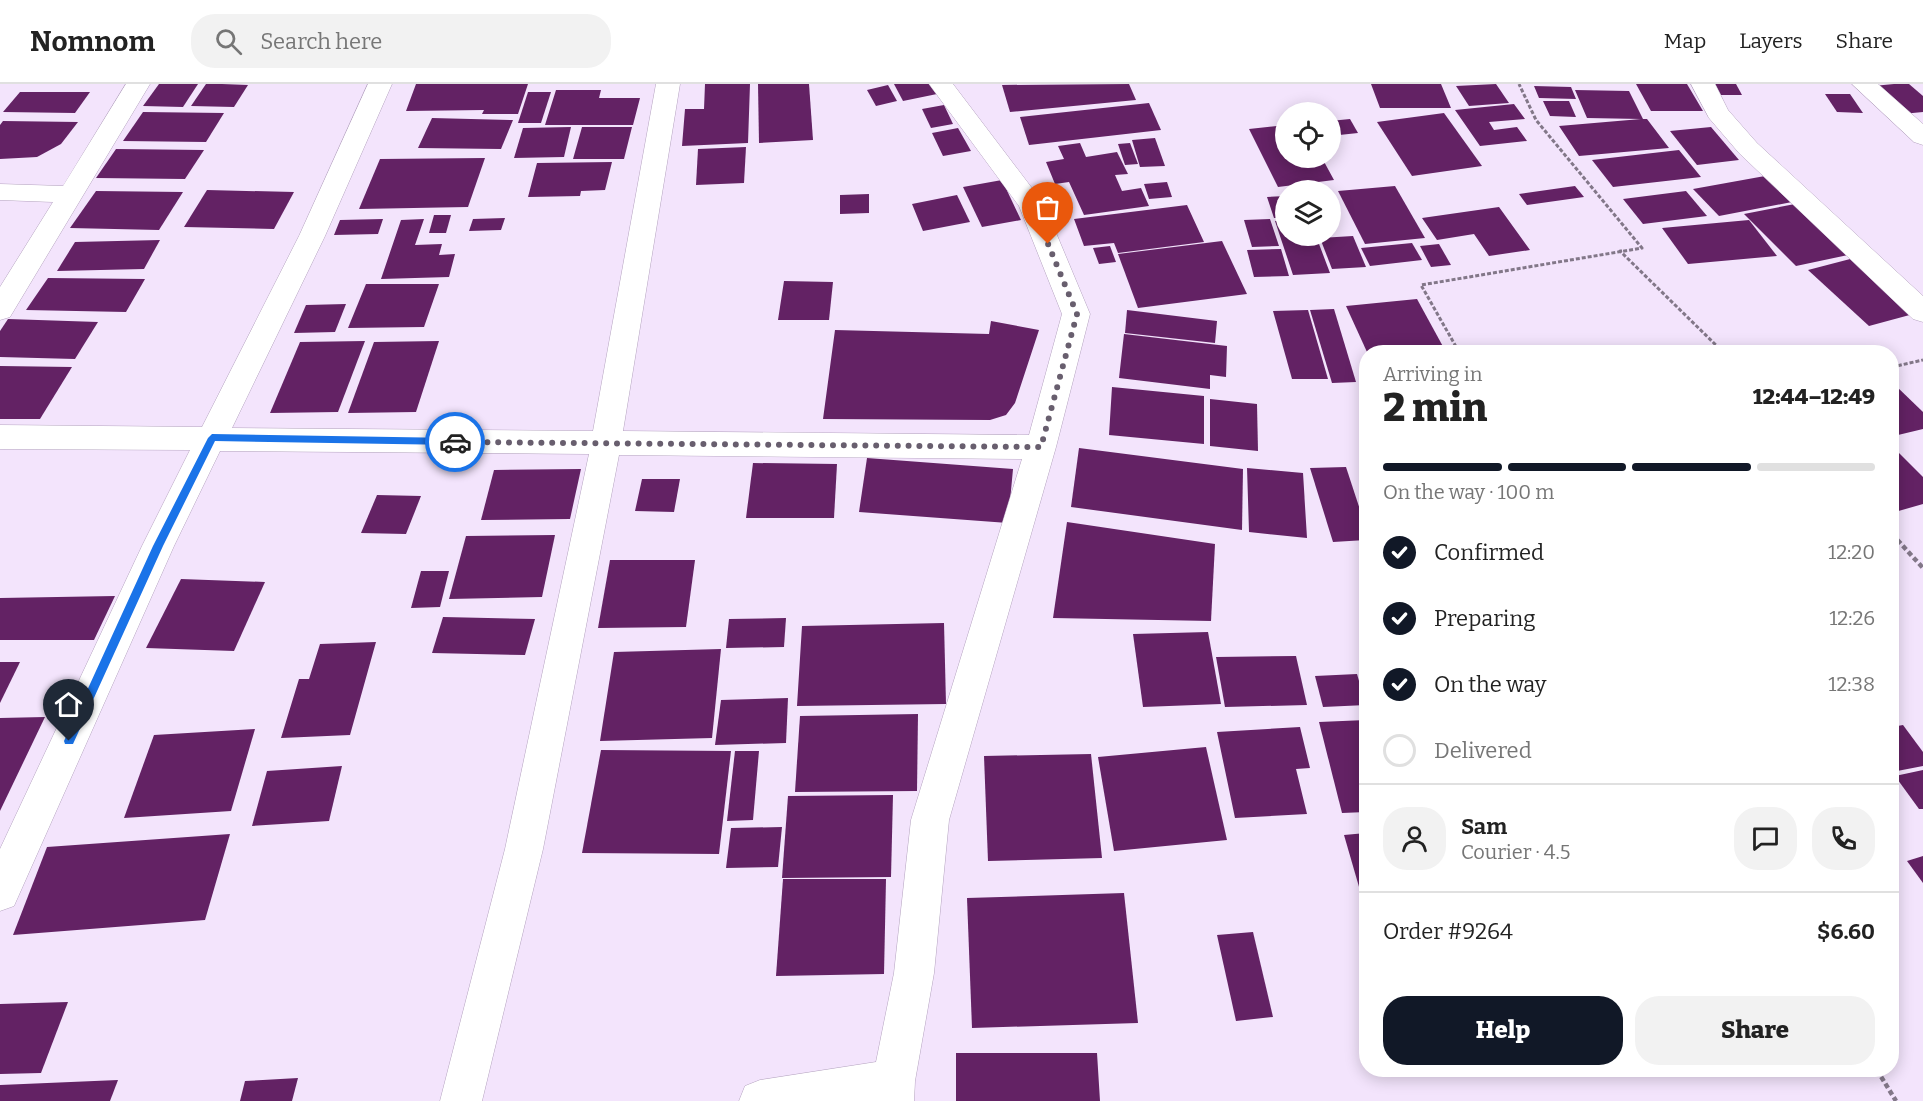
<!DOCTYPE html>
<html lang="en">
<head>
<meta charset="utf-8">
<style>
	:root { --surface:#fff; --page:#f2f2f2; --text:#222; --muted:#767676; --line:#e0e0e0; --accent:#111827 }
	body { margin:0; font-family:Bitter,serif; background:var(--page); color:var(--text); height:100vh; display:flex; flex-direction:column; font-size:22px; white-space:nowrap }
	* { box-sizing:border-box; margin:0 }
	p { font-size:20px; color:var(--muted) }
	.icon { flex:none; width:33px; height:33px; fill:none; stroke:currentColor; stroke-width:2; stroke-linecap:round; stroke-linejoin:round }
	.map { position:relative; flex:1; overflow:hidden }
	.sheet { position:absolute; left:1359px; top:261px; width:540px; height:732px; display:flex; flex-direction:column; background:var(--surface); border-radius:24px; box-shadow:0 3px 15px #0003 }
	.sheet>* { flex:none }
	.fabs { position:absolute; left:1275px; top:18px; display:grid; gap:12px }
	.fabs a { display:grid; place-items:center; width:66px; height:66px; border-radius:50%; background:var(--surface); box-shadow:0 3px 15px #0003; font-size:30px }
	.pin { position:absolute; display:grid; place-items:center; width:51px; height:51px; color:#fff; margin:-62px -26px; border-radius:50% 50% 50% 0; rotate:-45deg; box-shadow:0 0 6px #0007 }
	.pin .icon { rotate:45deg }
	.courier { position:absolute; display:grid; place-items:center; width:60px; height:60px; margin:-30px; border:4px solid #1a73e8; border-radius:50%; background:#fff; color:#222; box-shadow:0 2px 8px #0007 }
	.head em { font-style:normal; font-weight:800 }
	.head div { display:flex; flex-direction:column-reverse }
	.head { display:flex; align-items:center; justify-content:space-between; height:102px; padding:0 24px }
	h1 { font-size:39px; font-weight:800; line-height:45px }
	.bar { display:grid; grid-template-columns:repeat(4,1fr); gap:9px 6px; align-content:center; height:72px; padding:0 24px }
	.bar i { height:8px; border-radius:4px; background:var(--line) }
	.bar .on { background:var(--accent) }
	.bar p { grid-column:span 4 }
	.line { display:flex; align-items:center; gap:15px; padding:0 24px; border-top:2px solid var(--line) }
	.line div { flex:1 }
	.round { display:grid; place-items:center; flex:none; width:63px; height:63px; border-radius:24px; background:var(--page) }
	ol { padding:0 24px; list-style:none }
	li { display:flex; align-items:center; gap:18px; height:66px }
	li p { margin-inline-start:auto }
	li .icon { padding:6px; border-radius:50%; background:var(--accent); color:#fff; stroke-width:4 }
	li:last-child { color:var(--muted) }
	li i { width:33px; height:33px; border:3px solid var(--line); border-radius:50% }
	.primary-button { display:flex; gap:12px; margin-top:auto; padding:12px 24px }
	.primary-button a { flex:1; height:69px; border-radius:24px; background:var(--accent); color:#fff; font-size:24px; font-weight:800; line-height:69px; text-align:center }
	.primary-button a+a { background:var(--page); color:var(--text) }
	header { display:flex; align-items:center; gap:36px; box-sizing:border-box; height:84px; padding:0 30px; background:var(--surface); border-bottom:2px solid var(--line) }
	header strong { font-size:28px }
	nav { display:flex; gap:33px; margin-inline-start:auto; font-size:21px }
	.search { width:420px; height:54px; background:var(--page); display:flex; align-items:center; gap:15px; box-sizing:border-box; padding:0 21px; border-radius:24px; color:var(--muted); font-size:22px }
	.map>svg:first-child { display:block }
	.building { fill:#632264 }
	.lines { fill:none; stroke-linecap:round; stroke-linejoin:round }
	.minor-casing { stroke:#b4a3bf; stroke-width:1 }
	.path-far1 { stroke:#827788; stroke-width:3; stroke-dasharray:4 2; stroke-linecap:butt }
	.path { stroke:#827788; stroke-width:4.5; stroke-dasharray:5 3; stroke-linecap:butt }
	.minor { fill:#fff; fill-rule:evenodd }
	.route { fill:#1a73e8 }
	.done { stroke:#685e6e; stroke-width:6; stroke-dasharray:0 10.8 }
</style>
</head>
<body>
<header>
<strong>Nomnom</strong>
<div class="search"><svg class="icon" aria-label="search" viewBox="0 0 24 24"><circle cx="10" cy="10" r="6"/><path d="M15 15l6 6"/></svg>Search here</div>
<nav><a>Map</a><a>Layers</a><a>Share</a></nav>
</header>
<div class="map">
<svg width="1923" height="1017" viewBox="0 0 1923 1017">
	<rect width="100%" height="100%" fill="#f3e4fc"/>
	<g class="building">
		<polygon points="159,0 198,0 183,23 143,22"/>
		<polygon points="206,0 222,0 248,1 234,23 191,22"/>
		<polygon points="416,0 528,0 518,30 482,30 484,26 406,27"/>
		<polygon points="705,0 750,0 748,59 682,62 685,25 704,25"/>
		<polygon points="758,0 809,0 813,56 759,59"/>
		<polygon points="894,0 931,0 937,10 903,17"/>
		<polygon points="1129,0 1136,16 1010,28 1002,1"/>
		<polygon points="1371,0 1441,0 1451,24 1380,24"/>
		<polygon points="1496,0 1509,19 1469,22 1456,2"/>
		<polygon points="1636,0 1687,0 1703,27 1651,27"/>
		<polygon points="1715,0 1736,0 1742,11 1721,11"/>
		<polygon points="1894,0 1909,0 1923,12 1923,28 1902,30 1873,2"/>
		<polygon points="888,1 897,17 876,22 867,6"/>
		<polygon points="1534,2 1571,3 1576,15 1539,14"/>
		<polygon points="556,6 601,6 599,14 640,14 633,41 545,41"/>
		<polygon points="1575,6 1629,7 1643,35 1647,35 1669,64 1579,72 1559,42 1641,35 1587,34"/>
		<polygon points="20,8 90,8 75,29 3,28"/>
		<polygon points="528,8 551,8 541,39 518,39"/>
		<polygon points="1825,10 1850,10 1863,29 1837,28"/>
		<polygon points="1543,17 1569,17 1576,33 1550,32"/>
		<polygon points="1149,19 1161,46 1029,61 1020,33"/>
		<polygon points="1514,20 1525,35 1489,38 1494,46 1517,43 1527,57 1480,62 1455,26"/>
		<polygon points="944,21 953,40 931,44 922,25"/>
		<polygon points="143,28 224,29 206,58 123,57"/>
		<polygon points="1444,29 1482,82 1412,92 1377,38"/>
		<polygon points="432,34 513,36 501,65 418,64"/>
		<polygon points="1350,35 1358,49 1330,52 1330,37"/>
		<polygon points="3,37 78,38 61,60 37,73 0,75 0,41"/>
		<polygon points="1286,41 1286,74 1322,74 1334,96 1278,103 1249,45"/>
		<polygon points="571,43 564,73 514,74 523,44"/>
		<polygon points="582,43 632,43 624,75 573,75"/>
		<polygon points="1711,43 1739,76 1697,81 1670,47"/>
		<polygon points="958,44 971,67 943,72 932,49"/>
		<polygon points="1155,54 1165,82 1140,83 1132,56"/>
		<polygon points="1080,59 1086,73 1117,68 1128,90 1115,91 1122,107 1141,104 1149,122 1084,131 1069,98 1055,100 1046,78 1064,75 1058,62"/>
		<polygon points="1130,59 1138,80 1125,81 1118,60"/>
		<polygon points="746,63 744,99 696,101 698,65"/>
		<polygon points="116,65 204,66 185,95 96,94"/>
		<polygon points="1679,66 1701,93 1613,103 1592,76"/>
		<polygon points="485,74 468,123 359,125 380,75"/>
		<polygon points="612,78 605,106 581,107 580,112 528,113 537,79"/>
		<polygon points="1765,92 1792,118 1719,132 1693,105"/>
		<polygon points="1002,96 1021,136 982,143 963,103"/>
		<polygon points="1167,98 1172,113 1149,115 1144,100"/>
		<polygon points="1395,102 1425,154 1365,160 1338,107"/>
		<polygon points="1575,102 1584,113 1527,121 1519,110"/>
		<polygon points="207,106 294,108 274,145 184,143"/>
		<polygon points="96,107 183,108 159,146 70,144"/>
		<polygon points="1686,107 1707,132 1643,140 1623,115"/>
		<polygon points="869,110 869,129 840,130 840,111"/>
		<polygon points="957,111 970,138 923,147 912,120"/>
		<polygon points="1286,112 1286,134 1274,134 1267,113"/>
		<polygon points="1795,120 1848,171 1796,182 1744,130"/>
		<polygon points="1187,121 1204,158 1118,169 1114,159 1084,162 1074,135"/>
		<polygon points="1499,123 1530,166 1489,172 1474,150 1437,156 1422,134"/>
		<polygon points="434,131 451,131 446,149 429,149"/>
		<polygon points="505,134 501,146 469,147 473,135"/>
		<polygon points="383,135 378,150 334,151 340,136"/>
		<polygon points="424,135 415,161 442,160 439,171 455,170 449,193 381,195 401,136"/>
		<polygon points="1270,135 1279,162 1252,163 1244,136"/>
		<polygon points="1286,136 1286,152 1316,152 1330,189 1293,191 1275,137"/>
		<polygon points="1749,136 1777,172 1688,180 1662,144"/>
		<polygon points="1353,152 1366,183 1332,185 1320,154"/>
		<polygon points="160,156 144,185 57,187 75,158"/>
		<polygon points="1222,157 1247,210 1138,224 1118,170"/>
		<polygon points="1412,159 1422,176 1370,182 1361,164"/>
		<polygon points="1439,160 1451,181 1431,183 1420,162"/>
		<polygon points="1110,162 1116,178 1099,180 1093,164"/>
		<polygon points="1281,165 1289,192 1254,193 1247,166"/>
		<polygon points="1854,174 1917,229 1869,242 1808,186"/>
		<polygon points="48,194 145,195 126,228 26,226"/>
		<polygon points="784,197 833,198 829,236 778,236"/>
		<polygon points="366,200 439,200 424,243 348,244"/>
		<polygon points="1417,215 1446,268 1367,268 1346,222"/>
		<polygon points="346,220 335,248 294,249 306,221"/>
		<polygon points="1334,225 1356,298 1332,299 1310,226"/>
		<polygon points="1127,226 1217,237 1215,259 1125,249"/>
		<polygon points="1308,226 1328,295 1292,295 1273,227"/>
		<polygon points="8,235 98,238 75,275 0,273 0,247"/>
		<polygon points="991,237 1039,246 1015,319 1006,331 990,336 823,335 835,246 989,250"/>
		<polygon points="1124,250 1227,262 1226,293 1210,291 1210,305 1119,294"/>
		<polygon points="365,257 338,328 270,329 300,258"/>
		<polygon points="439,257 416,328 348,329 374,258"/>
		<polygon points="1586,261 1591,268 1541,268 1541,267"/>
		<polygon points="0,282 72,283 40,335 0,335"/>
		<polygon points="1895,301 1923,328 1923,345 1898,351 1892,344 1892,302"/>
		<polygon points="1112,303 1204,312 1204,360 1109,351"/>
		<polygon points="1210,315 1257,320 1258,367 1210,362"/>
		<polygon points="1892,362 1923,393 1923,420 1895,428 1892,425"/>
		<polygon points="1079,364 1243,385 1242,446 1071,423"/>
		<polygon points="867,374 1013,385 1008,439 859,428"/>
		<polygon points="753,379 837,380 834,434 746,434"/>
		<polygon points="1346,383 1366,444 1366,456 1333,458 1310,384"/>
		<polygon points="1247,384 1303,389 1307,454 1249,448"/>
		<polygon points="581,385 570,435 481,436 494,386"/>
		<polygon points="642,395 680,395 674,428 635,427"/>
		<polygon points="377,411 421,412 406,450 361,449"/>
		<polygon points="1067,438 1215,460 1211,537 1053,534"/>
		<polygon points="555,451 542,513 449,515 466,452"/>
		<polygon points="610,476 695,476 686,543 598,544"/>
		<polygon points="421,487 449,487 440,523 411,524"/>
		<polygon points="181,495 265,498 234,567 146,564"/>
		<polygon points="115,512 94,556 0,556 0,514"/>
		<polygon points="443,533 535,535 525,571 432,569"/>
		<polygon points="786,534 784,563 726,564 729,535"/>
		<polygon points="944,539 946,620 797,622 802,542"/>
		<polygon points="1208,548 1221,620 1143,623 1133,550"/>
		<polygon points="376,558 350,651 281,654 299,595 309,595 320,560"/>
		<polygon points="721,565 712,654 600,657 614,568"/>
		<polygon points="1296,572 1307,621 1225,623 1216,573"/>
		<polygon points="0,578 20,578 0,619"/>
		<polygon points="1357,590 1366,621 1323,623 1315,592"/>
		<polygon points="788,614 786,659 715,661 721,616"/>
		<polygon points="918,630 917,707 795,708 800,632"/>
		<polygon points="45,633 0,727 0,634"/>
		<polygon points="1366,636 1366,728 1342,729 1319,638"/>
		<polygon points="1903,641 1923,668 1923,682 1892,688 1892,643"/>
		<polygon points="1300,643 1310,684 1296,685 1307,730 1235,734 1217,648"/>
		<polygon points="255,645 231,727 124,734 154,651"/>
		<polygon points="1206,663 1227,756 1114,767 1098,673"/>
		<polygon points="601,666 731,667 719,770 582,769"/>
		<polygon points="735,667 759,667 753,736 727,737"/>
		<polygon points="1091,670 1102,774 988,777 984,672"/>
		<polygon points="342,682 329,737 252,742 267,687"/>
		<polygon points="1923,686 1923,725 1919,725 1895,692"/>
		<polygon points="893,711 891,793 782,794 788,712"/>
		<polygon points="782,743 778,783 726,784 731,744"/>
		<polygon points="1366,749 1366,827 1344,751"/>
		<polygon points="230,750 205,836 13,851 47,763"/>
		<polygon points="1923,772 1923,799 1907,777"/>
		<polygon points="783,795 886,795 884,890 776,892"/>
		<polygon points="1124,809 1138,939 972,944 967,814"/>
		<polygon points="1253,848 1273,933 1236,937 1217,851"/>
		<polygon points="68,918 41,989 0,990 0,920"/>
		<polygon points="956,969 1097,969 1100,1017 956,1017"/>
		<polygon points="298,994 292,1017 240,1017 245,997"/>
		<polygon points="118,996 110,1017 0,1017 0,1001"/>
	</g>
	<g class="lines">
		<g class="minor-casing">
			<g id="minor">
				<polygon points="126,0 150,0 10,233 0,236 0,203 53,118 0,116 0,100 63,102"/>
				<polygon points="368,0 392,0 325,152 232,344 593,347 656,0 680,0 623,347 1029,351 1062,230 1019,122 929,0 953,0 1044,120 1090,230 1056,363 949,736 934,889 915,997 914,1017 739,1017 745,1002 760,996 876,978 894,889 911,736 1022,375 619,371 543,765 482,1017 440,1017 505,765 589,370 220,367 174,462 14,822 0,827 0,765 142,462 190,366 0,365 0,341 202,343 299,152"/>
				<polygon points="1691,0 1715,0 1728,26 1757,59 1923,212 1923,238 1913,235 1739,69 1709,34"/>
				<polygon points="1852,0 1878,0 1923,40 1923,61 1914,58"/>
			</g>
		</g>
		<g class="path-far1">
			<polyline points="1622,167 1620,167 1723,268"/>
			<polyline points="1459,268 1421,201 1642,164 1536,36 1519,0"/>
			<polyline points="1892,283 1923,276"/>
		</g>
		<g class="path">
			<polyline points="1892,450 1923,484"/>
			<polyline points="1877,986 1896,1017"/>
		</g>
		<use href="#minor" class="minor"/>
	</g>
	<polygon class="route" points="212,350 455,354 459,358 455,361 215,357 163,462 73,660 65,660 64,657 153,462 208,354"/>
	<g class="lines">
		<polyline class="done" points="455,358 1041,363 1077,230 1048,160"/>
	</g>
</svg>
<div class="fabs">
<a><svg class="icon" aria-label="locate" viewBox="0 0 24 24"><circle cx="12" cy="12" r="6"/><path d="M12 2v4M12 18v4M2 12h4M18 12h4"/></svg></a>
<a><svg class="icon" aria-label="layers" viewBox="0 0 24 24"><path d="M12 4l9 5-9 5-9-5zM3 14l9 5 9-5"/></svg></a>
</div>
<div class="pin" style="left:1048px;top:160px;background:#ea580c"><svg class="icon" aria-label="bag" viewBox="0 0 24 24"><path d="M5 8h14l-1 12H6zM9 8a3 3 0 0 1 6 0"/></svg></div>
<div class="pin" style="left:69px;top:657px;background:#1f2937"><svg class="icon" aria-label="home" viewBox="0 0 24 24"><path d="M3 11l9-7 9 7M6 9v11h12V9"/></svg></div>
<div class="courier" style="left:455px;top:358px"><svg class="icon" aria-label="car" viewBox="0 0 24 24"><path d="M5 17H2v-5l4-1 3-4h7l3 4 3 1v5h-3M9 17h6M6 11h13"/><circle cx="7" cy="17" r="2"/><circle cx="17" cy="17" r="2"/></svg></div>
<section class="sheet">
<div class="head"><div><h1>2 min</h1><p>Arriving in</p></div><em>12:44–12:49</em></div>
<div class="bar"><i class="on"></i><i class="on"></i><i class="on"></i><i></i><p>On the way · 100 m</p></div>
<ol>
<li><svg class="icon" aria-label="check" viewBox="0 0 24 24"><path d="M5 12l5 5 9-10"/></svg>Confirmed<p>12:20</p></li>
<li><svg class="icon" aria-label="check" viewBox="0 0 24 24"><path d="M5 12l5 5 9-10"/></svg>Preparing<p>12:26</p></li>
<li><svg class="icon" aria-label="check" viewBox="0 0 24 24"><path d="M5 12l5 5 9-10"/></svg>On the way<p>12:38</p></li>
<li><i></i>Delivered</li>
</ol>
<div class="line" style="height:108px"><a class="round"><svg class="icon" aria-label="person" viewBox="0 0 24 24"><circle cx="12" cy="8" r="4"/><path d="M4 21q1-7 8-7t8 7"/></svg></a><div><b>Sam</b><p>Courier · 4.5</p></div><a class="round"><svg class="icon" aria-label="chat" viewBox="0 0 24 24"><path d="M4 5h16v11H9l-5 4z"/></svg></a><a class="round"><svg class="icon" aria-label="phone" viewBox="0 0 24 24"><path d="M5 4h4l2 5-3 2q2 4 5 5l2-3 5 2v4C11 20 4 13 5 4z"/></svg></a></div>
<div class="line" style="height:78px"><div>Order #9264</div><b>$6.60</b></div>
<div class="primary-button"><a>Help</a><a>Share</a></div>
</section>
</div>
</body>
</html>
